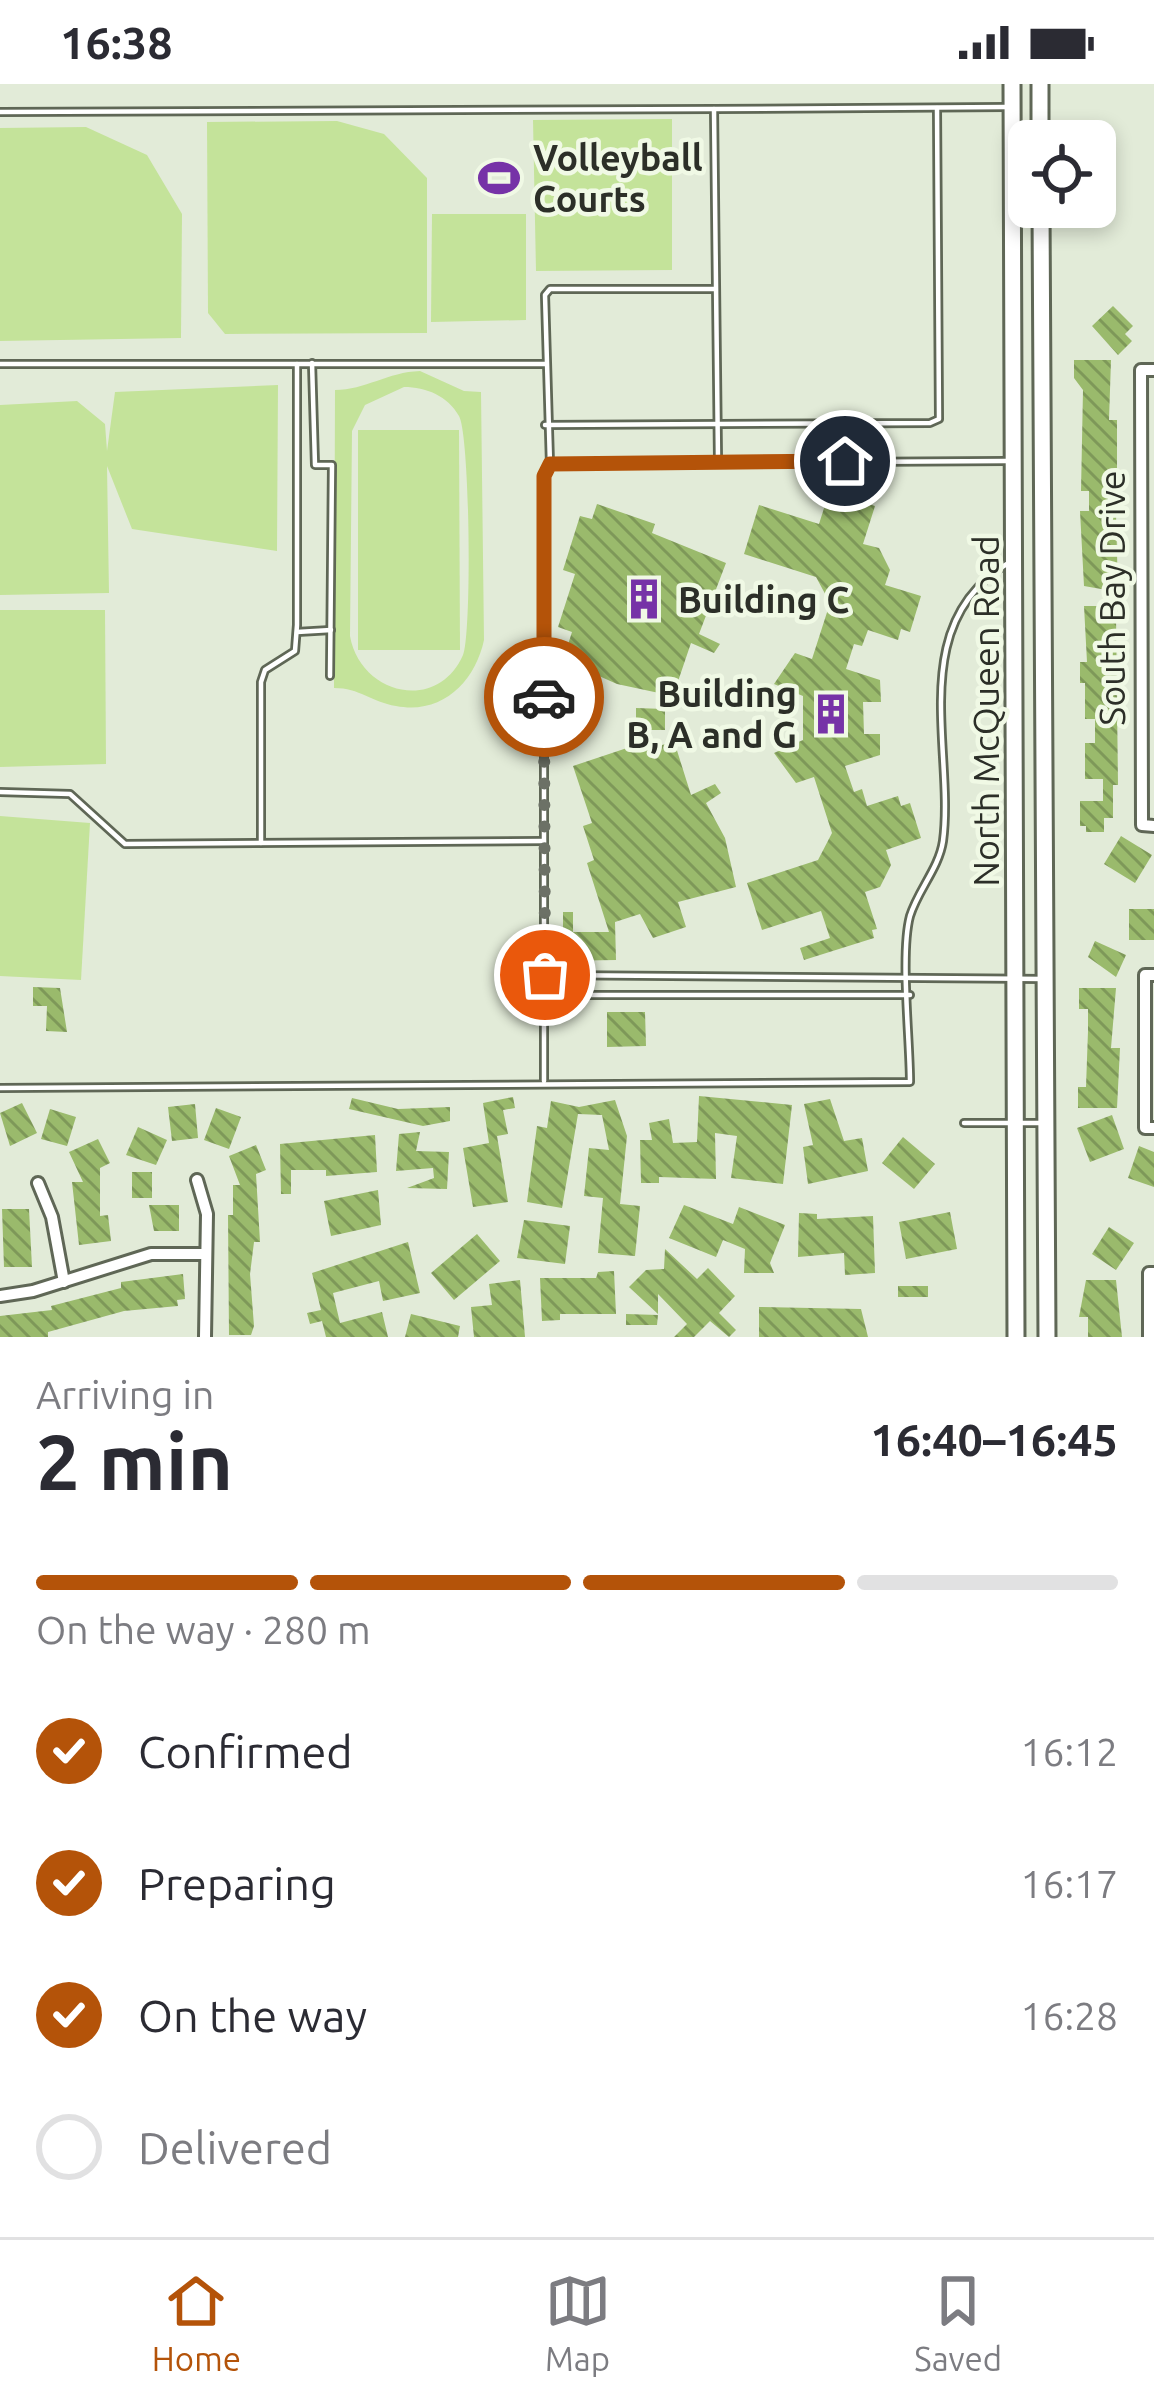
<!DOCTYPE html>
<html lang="en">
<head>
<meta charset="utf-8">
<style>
	:root { --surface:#fff; --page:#f7f7f7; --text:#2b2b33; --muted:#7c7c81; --line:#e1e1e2; --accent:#b45309 }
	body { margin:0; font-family:Ubuntu,sans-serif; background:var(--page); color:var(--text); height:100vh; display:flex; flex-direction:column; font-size:45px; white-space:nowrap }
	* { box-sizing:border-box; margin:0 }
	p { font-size:39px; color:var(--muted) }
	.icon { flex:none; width:66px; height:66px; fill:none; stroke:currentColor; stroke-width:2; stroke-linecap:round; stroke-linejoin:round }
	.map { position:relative; height:1253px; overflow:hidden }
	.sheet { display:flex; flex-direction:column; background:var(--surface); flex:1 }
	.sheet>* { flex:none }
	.controls { position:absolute; left:1008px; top:36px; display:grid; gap:24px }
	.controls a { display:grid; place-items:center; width:108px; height:108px; border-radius:18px; background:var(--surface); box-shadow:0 6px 18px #0003; font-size:60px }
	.pin { position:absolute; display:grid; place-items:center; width:102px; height:102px; color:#fff; margin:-51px; border:6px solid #fff; border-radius:50%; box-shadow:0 3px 12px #0007 }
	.courier { position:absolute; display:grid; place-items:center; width:120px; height:120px; margin:-60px; border:9px solid #b45309; border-radius:50%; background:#fff; color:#222; box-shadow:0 3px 15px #0007 }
	.overview em { font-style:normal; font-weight:600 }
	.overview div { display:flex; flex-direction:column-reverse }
	.overview { display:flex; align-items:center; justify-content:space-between; height:204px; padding:0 36px }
	h1 { font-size:78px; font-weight:600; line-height:90px }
	.bar { display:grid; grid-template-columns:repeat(4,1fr); gap:18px 12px; align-content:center; height:144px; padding:0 36px }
	.bar i { height:15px; border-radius:9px; background:var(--line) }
	.bar .on { background:var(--accent) }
	.bar p { grid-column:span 4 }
	ol { padding:0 36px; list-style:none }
	li { display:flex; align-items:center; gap:36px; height:132px }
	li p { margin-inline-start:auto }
	li .icon { padding:12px; border-radius:50%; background:var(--accent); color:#fff; stroke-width:4 }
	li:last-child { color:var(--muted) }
	li i { width:66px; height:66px; border:6px solid var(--line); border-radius:50% }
	.status { display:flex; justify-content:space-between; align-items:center; height:84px; padding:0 60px; background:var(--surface); direction:ltr }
	.status svg { height:33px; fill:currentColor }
	.tab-bar { display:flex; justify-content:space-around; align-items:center; height:168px; border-top:3px solid var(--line); background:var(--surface); font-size:33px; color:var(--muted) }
	.tab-bar a { display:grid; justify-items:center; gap:6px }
	.tab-bar .on { color:var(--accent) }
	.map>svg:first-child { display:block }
	.park { fill:#c4e39a; fill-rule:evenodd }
	.building { fill:url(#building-back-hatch) }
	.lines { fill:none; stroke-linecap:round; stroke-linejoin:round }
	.lane-casing { stroke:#5f6756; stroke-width:10 }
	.street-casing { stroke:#5f6756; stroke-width:16 }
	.secondary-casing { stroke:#5f6756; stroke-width:21 }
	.lane { stroke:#fff; stroke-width:4.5 }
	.street { stroke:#fff; stroke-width:10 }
	.secondary { stroke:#fff; stroke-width:15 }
	.done { stroke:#6c7166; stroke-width:12; stroke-dasharray:0 21.6 }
	.route { stroke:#b45309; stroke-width:15 }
	.labels { text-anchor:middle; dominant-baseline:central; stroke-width:9; stroke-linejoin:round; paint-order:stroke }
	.poi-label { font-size:36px; font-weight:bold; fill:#2c2f28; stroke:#f0f9e5; text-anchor:start }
	.street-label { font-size:36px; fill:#2c2f28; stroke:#f0f9e5 }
</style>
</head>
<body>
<div class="status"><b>16:38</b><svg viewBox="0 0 49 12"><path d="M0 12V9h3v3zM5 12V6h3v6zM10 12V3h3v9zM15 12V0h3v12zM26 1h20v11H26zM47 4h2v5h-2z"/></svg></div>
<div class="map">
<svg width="1154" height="1253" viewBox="0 0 1154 1253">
	<defs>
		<pattern id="building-back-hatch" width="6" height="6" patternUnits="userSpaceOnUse" patternTransform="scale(3)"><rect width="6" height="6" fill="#9aba6c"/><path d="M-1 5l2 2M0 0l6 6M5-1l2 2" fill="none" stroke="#7e9859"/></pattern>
	</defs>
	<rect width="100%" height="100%" fill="#e2ebd8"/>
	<g class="park">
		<polygon points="672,35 672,186 536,187 533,36"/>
		<polygon points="337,37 384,50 427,94 427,249 225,250 208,229 207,38"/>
		<polygon points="86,43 147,71 182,130 181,254 0,257 0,44"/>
		<polygon points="432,130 526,130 526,236 431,238"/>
		<path d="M420,287L464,307L481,308L484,556C475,598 442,631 396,622C371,618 360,604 334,604L335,306C365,306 388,288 420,287ZM404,303C426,303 448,312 459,332C470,351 472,549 463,571C437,630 360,610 350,552L352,347L365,321Z"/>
		<polygon points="278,301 277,467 132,445 107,382 109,509 0,511 0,321 77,317 105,340 107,367 115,308"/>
		<polygon points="358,346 459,346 460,566 358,566"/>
		<polygon points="0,526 105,526 106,680 0,683"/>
		<polygon points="0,732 90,739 81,896 0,892"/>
	</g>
	<g class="building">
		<polygon points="1113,222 1133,242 1125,250 1132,257 1118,271 1092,242"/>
		<polygon points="1074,276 1111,276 1109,336 1117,336 1117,407 1108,407 1108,430 1116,430 1118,508 1084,502 1080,427 1089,427 1089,407 1081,407 1083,306 1074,294"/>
		<polygon points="832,399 872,412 869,420 875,422 863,460 879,464 890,486 885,501 921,512 910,548 901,545 898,556 868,546 862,562 854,560 846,585 880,596 881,618 863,618 864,650 880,650 880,671 845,682 854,708 862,705 867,722 898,712 901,722 910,719 921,754 886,766 891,781 880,803 865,808 877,845 872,846 874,854 804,876 800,864 830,854 821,827 762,846 747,799 818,776 832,749 814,693 796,699 774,669 803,656 803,612 774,600 795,569 812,575 830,519 816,493 744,470 759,421 819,440"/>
		<polygon points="597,420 655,440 652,449 726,479 699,550 720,560 714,569 691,559 673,612 617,600 563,576 572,548 558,543 575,490 563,486 580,432 592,435"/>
		<polygon points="1084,522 1109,522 1109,531 1116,531 1118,701 1113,701 1113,734 1104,734 1104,748 1086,748 1086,742 1080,742 1080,717 1103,717 1103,695 1085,695 1085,659 1095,659 1095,635 1085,635 1085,599 1080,599 1080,578 1087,578"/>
		<polygon points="636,624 665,625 665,646 636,646"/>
		<polygon points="674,657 691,711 715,700 721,709 706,719 725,754 736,803 678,818 686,843 653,854 640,830 615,838 616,876 556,877 555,848 563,848 563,828 573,828 573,848 609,848 587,779 594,776 583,742 592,739 573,682 639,660 641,668"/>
		<polygon points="1121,752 1152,771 1135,799 1104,780"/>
		<rect x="1129" y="825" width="25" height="31"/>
		<polygon points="1095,857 1126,871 1116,893 1088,873"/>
		<polygon points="33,903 60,904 67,948 46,947 47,922 33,922"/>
		<polygon points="1079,904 1116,904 1111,964 1120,964 1117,1024 1078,1024 1078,1003 1086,1003 1088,947 1088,925 1079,925"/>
		<polygon points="607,928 645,928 646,962 607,963"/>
		<polygon points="699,1012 792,1021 783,1100 731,1094 737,1052 715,1049 716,1095 659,1093 659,1099 641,1099 640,1056 652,1056 649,1039 669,1035 673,1059 697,1058"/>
		<polygon points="513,1013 515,1024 503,1026 508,1050 497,1052 508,1118 473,1123 463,1064 489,1059 483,1019"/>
		<polygon points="352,1014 398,1025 450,1023 450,1037 423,1042 349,1025"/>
		<polygon points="830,1015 844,1057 862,1054 868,1087 808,1100 803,1063 813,1061 804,1020"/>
		<polygon points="615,1016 627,1052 620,1120 640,1122 635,1172 598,1169 603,1114 584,1112 589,1064 609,1066 602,1031 578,1030 562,1124 527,1118 537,1042 547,1044 551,1017 579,1023"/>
		<polygon points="22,1019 37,1049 10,1062 0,1029"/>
		<polygon points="195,1020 198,1054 172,1057 168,1023"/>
		<polygon points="216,1024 241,1033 229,1065 204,1056"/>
		<polygon points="50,1025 76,1033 67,1062 41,1055"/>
		<polygon points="1112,1031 1124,1065 1090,1078 1077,1044"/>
		<polygon points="138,1043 167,1056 156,1081 126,1071"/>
		<polygon points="420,1048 416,1067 449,1068 447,1105 407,1104 434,1094 433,1084 396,1087 399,1050"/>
		<polygon points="375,1051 377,1088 326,1092 326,1086 291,1086 291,1110 281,1110 280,1060"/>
		<polygon points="903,1053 935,1080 914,1105 882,1079"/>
		<polygon points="98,1055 110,1079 100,1084 100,1132 108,1131 111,1157 79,1161 72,1098 83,1098 69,1068"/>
		<polygon points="256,1061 266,1086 256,1090 260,1158 254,1158 250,1190 254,1242 251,1251 229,1251 228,1131 233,1131 233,1101 240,1101 229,1072"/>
		<polygon points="1139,1062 1154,1068 1154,1103 1128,1094"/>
		<rect x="132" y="1088" width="20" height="26"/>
		<polygon points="378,1106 381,1141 331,1152 324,1117"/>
		<polygon points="149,1121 179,1121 179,1147 154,1147"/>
		<polygon points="684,1121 733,1140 739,1123 785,1141 770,1179 774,1189 744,1189 745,1165 723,1156 716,1173 669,1154"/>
		<polygon points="2,1125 29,1125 32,1183 4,1183"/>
		<polygon points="950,1128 957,1165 906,1175 899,1138"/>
		<polygon points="799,1129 817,1130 817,1135 873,1132 875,1189 845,1191 844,1169 798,1173"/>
		<polygon points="524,1136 570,1142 565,1180 517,1174"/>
		<polygon points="1109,1143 1134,1159 1116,1186 1092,1170"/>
		<polygon points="477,1150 500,1177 454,1216 431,1189"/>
		<polygon points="408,1158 420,1209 383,1217 379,1197 333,1209 340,1239 382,1228 388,1253 326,1253 322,1237 310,1240 307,1229 321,1226 312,1189"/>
		<polygon points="665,1165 697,1195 708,1184 735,1212 719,1229 736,1246 729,1253 710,1237 694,1253 674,1253 687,1240 658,1210 658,1230 629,1203 646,1186 664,1185"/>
		<polygon points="614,1187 616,1230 560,1230 560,1236 542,1237 540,1194 596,1194 598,1188"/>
		<polygon points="183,1190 185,1215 177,1216 178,1222 124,1227 48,1248 48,1253 0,1253 0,1232 52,1226 51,1222 121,1204 121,1198"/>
		<polygon points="520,1196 525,1253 474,1253 471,1223 492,1221 489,1200"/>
		<polygon points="1086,1196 1116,1196 1122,1253 1088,1253 1088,1233 1079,1233"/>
		<rect x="898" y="1202" width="30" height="11"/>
		<polygon points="759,1223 861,1225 868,1253 759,1253"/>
		<polygon points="411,1230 460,1242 458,1253 405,1253"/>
		<polygon points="626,1230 658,1231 657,1241 626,1241"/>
	</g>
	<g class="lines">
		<g class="lane-casing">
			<g id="lane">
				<polyline points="0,28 714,25"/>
				<polyline points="312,279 315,381 332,381 330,592"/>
				<polyline points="0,280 545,280"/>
				<polyline points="545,341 930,339 939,335 937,24"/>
				<polyline points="718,375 714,25 1006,23"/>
				<polyline points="550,380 545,211 550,205 715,205"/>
				<polyline points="297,548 331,546"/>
				<polyline points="0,708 70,710 125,760 544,757"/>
				<polyline points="261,759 261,598 265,586 295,567 297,541 297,280"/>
				<polyline points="545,891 1043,895"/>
				<polyline points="545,911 910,911"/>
				<polyline points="544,997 544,393 550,380 1006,377"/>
				<path d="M0,1004L910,998C910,955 900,870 910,832C918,806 939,784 943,757C955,666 904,539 1010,478"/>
				<polyline points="964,1039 1042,1039"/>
			</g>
		</g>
		<g class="street-casing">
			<g id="street">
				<polyline points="1154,286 1141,286 1142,741 1154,742"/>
				<polyline points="1154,891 1145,891 1145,1044 1154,1044"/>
				<polyline points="197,1096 207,1130 205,1253"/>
				<polyline points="38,1099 52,1133 64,1198"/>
				<polyline points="0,1212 33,1207 151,1170 205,1170"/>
				<polyline points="1149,1253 1149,1189 1154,1189"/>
			</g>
		</g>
		<g class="secondary-casing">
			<g id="secondary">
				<polyline points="1012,0 1016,1253"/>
				<polyline points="1040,0 1040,57"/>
				<polyline points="1041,123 1047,1253"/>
			</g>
		</g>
		<use href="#lane" class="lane"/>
		<use href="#street" class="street"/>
		<use href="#secondary" class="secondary"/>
	</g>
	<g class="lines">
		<polyline class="done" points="544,613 545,891"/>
		<polyline class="route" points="544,613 544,392 550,380 845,377"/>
	</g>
	<defs>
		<g id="stadium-bare" transform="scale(3.24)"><path d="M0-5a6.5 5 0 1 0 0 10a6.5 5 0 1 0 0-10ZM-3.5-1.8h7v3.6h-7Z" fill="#7633a7" stroke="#f0f9e5" stroke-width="2.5" paint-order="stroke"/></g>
		<g id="building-bare" transform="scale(3.24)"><path d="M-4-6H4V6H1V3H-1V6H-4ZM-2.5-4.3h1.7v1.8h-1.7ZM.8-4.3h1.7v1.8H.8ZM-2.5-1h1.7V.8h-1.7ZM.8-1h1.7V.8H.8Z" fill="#7633a7" stroke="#f0f9e5" stroke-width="2.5" paint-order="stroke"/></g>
	</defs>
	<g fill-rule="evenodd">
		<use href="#stadium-bare" x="499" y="94"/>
		<use href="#building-bare" x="644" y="515"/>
		<use href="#building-bare" x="831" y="630"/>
	</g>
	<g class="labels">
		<g class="poi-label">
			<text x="533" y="73">Volleyball<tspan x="533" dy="41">Courts</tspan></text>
			<text x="678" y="515">Building C</text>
			<text x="797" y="609" text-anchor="end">Building<tspan x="797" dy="41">B, A and G</tspan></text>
		</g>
		<g class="street-label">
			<text transform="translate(1111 514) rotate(-90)">South Bay Drive</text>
			<text transform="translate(985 627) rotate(-90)">North McQueen Road</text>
		</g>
	</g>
</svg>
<div class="controls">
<a><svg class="icon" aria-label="locate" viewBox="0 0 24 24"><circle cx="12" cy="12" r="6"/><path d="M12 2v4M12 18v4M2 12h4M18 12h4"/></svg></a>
</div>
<div class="pin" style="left:545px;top:891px;background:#ea580c"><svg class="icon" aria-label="bag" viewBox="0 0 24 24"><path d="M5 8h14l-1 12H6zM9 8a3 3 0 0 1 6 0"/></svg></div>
<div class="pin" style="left:845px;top:377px;background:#1f2937"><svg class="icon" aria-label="home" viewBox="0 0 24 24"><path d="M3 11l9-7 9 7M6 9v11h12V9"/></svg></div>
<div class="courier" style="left:544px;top:613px"><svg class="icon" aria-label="car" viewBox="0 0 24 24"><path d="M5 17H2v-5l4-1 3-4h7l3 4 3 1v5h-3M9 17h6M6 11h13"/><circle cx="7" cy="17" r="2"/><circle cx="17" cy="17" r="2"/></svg></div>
</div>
<section class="sheet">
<div class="overview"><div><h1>2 min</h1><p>Arriving in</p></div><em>16:40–16:45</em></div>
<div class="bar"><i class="on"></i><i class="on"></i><i class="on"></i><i></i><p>On the way · 280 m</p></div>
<ol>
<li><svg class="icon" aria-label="check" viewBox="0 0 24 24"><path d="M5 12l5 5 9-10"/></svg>Confirmed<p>16:12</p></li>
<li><svg class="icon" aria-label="check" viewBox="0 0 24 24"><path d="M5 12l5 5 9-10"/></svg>Preparing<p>16:17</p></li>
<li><svg class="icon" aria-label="check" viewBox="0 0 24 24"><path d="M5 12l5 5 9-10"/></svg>On the way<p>16:28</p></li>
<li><i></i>Delivered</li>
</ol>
</section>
<nav class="tab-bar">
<a class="on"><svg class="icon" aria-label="home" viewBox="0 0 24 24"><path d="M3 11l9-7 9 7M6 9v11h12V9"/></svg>Home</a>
<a><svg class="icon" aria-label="map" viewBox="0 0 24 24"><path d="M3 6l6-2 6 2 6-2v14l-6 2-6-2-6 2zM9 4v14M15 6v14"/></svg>Map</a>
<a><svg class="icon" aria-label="saved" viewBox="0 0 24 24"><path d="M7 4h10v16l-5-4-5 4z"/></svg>Saved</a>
</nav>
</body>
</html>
